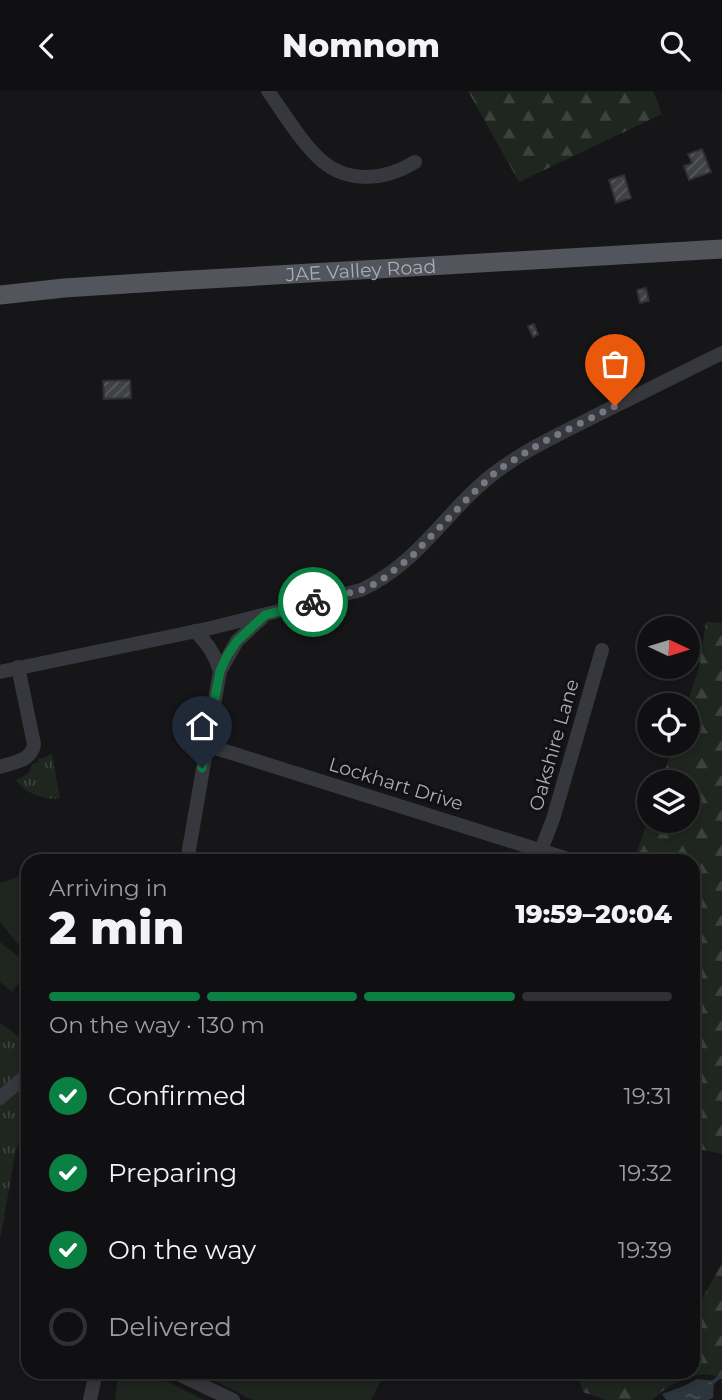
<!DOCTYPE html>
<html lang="en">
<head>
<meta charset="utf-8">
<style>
	:root { --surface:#101012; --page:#19191b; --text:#f1f3f6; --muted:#9c9d9f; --line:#303032; --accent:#0b8043 }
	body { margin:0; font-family:Montserrat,sans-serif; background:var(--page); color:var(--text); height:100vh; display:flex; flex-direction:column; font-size:26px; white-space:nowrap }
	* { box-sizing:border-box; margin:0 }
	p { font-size:23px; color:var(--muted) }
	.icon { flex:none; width:38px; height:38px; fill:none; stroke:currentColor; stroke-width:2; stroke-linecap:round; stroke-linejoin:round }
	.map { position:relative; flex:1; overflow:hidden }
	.panel { position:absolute; left:21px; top:763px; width:679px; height:525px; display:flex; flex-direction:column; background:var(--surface); border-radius:21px; box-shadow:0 4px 10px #0003,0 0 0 2px var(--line) }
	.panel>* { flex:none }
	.needle { width:46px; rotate:94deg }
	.controls { position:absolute; left:637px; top:525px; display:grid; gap:14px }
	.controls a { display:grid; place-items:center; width:63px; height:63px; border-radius:50%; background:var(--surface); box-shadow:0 4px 10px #0003,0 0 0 2px var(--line); font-size:35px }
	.pin { position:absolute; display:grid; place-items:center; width:60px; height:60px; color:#fff; margin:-72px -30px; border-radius:50% 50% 50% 0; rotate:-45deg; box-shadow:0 0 7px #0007 }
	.pin .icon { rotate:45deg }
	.courier { position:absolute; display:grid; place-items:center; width:70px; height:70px; margin:-35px; border:5px solid #0b8043; border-radius:50%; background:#fff; color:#222; box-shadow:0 2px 9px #0007 }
	.overview em { font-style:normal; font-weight:800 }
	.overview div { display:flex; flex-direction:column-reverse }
	.overview { display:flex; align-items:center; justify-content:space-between; height:119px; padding:0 28px }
	h1 { font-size:46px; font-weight:800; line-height:52px }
	.bar { display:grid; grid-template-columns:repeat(4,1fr); gap:10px 7px; align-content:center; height:84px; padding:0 28px }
	.bar i { height:9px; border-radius:5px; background:var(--line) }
	.bar .current { background:var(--accent) }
	.bar p { grid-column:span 4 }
	ol { padding:0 28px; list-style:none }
	li { display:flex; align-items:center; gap:21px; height:77px }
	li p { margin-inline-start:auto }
	li .icon { padding:7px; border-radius:50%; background:var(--accent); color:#fff; stroke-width:4 }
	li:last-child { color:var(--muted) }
	li i { width:38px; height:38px; border:4px solid var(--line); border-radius:50% }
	header { display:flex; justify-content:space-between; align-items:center; height:91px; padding:0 28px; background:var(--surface); font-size:32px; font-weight:800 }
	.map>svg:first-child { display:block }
	.green { fill:#1e261f }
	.forest { fill:url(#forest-firs) }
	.park { fill:url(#park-tufts) }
	.water { fill:url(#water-ripples) }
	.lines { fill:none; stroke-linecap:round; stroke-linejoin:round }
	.stream { stroke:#2c353c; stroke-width:3.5 }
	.building { fill:url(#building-hatch); stroke:#303034; stroke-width:2 }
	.minor { stroke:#37383d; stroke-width:14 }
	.major { stroke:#53555c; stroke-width:19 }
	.done { stroke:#757880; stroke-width:7; stroke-dasharray:0 12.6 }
	.route { stroke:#0b8043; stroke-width:9 }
	.labels { text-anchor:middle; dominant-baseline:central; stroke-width:6; stroke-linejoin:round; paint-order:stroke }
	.street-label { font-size:19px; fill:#a8adb8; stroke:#111113 }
</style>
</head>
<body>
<header><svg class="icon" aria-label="back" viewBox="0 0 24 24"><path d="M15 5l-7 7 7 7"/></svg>Nomnom<svg class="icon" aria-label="search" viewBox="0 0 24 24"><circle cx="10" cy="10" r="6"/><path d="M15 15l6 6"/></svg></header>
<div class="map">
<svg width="722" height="1309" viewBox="0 0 722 1309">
	<defs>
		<pattern id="forest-firs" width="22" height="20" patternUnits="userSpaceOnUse" patternTransform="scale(1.75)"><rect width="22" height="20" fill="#1e261f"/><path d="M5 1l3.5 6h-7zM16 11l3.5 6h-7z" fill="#3c433d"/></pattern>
		<pattern id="park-tufts" width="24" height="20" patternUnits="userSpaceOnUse" patternTransform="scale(1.75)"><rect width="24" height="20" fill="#1e261f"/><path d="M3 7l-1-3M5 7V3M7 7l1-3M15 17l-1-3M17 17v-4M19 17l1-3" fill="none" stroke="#3c433d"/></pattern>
		<pattern id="water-ripples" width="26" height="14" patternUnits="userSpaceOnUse" patternTransform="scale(1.75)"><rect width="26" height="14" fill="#2c353c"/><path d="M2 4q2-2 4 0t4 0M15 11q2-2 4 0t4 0" fill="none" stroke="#485056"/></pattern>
		<pattern id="building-hatch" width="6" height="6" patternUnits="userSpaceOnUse" patternTransform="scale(1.75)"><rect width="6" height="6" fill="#404145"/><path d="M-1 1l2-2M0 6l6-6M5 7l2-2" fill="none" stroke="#595a5e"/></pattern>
	</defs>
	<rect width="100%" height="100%" fill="#161618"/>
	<g class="green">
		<polygon points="28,782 28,858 17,852 0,831 0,792"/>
		<polygon points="0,851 28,873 28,880 12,901 0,891"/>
		<polygon points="118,1281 148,1281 205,1309 115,1309"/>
		<polygon points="197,1281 386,1281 371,1309 252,1309"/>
	</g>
	<g class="forest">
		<polygon points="468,0 653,0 662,23 519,91"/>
		<polygon points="706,531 722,532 722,1063 693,1057 693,770 634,770 649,725 649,730 688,730 688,691 661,691 674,653 688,653 687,614 699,576"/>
		<path d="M722,1172V1288C698,1275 670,1293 652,1309H606L583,1301L577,1281H693V1224Z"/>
	</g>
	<g class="park">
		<path d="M52,663L60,707C46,710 24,702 16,689L29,682L32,673L38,671V667H44Z"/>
		<polygon points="0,932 28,952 28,1032 16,1059 0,1148"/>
	</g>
	<polygon class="water" points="697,1288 714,1290 713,1307 708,1309 666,1309 662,1303 684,1295"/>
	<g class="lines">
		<polyline class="stream" points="713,1291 722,1284"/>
	</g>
	<g class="building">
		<polygon points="702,58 711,81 689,89 684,75 692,72 688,63"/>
		<polygon points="624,84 631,107 616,112 609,89"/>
		<polygon points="646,197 649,210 640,212 637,199"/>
		<polygon points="534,233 538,243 533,246 528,235"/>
		<polygon points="130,289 131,307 104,308 103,290"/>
	</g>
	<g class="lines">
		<g class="minor">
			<path d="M268,0C283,21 303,54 322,70C349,93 386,89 415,71"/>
			<path d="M195,540C207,552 215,563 220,580"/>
			<path d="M0,581L211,537L361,499C422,471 449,414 500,378C529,357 562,342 593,326C636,305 679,283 722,262"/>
			<polyline points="206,654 574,770"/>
			<path d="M0,676C14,671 32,670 34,653L18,576"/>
			<polyline points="541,759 553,728 602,559"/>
			<polyline points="187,770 220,580 237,550 262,527"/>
			<polyline points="0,1007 28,983"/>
			<polyline points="174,1281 233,1309"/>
			<polyline points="90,1309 96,1281"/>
		</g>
		<path class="major" id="s1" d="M0,204L64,197L173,190L722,158"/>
	</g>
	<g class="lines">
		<polyline class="done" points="313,511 361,499 379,491 411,466 472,403 498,379 541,352 615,315"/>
		<polyline class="route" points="202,677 220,580 227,565 237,550 265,524 313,511"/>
	</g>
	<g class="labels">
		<g class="street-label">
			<text stroke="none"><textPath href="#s1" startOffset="362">JAE Valley Road</textPath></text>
			<text transform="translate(554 654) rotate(-74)">Oakshire Lane</text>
			<text transform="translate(396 693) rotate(17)">Lockhart Drive</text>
		</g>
	</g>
</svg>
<div class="controls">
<a><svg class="needle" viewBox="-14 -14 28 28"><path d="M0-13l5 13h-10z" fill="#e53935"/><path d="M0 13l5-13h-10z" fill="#9c9d9f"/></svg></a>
<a><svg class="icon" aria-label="locate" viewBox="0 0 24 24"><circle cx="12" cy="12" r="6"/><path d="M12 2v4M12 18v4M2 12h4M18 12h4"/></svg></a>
<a><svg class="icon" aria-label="layers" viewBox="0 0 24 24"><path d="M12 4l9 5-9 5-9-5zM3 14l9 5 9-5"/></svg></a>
</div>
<div class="pin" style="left:615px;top:315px;background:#ea580c"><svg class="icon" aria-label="bag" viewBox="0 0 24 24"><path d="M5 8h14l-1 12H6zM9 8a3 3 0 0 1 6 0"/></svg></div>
<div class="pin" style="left:202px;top:677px;background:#1f2937"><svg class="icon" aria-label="home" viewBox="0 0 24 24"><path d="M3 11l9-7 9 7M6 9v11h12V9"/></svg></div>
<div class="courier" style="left:313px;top:511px"><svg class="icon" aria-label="bike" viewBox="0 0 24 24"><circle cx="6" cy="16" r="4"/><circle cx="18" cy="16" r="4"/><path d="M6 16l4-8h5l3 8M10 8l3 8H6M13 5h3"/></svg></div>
<section class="panel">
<div class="overview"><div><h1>2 min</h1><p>Arriving in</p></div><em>19:59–20:04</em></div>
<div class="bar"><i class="current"></i><i class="current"></i><i class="current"></i><i></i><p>On the way · 130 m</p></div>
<ol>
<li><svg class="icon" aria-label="check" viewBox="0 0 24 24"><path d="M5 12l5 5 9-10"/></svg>Confirmed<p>19:31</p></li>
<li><svg class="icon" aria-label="check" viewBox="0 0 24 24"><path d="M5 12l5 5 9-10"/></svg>Preparing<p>19:32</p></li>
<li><svg class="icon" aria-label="check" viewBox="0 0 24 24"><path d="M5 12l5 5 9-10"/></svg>On the way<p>19:39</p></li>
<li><i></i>Delivered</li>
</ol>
</section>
</div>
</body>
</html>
